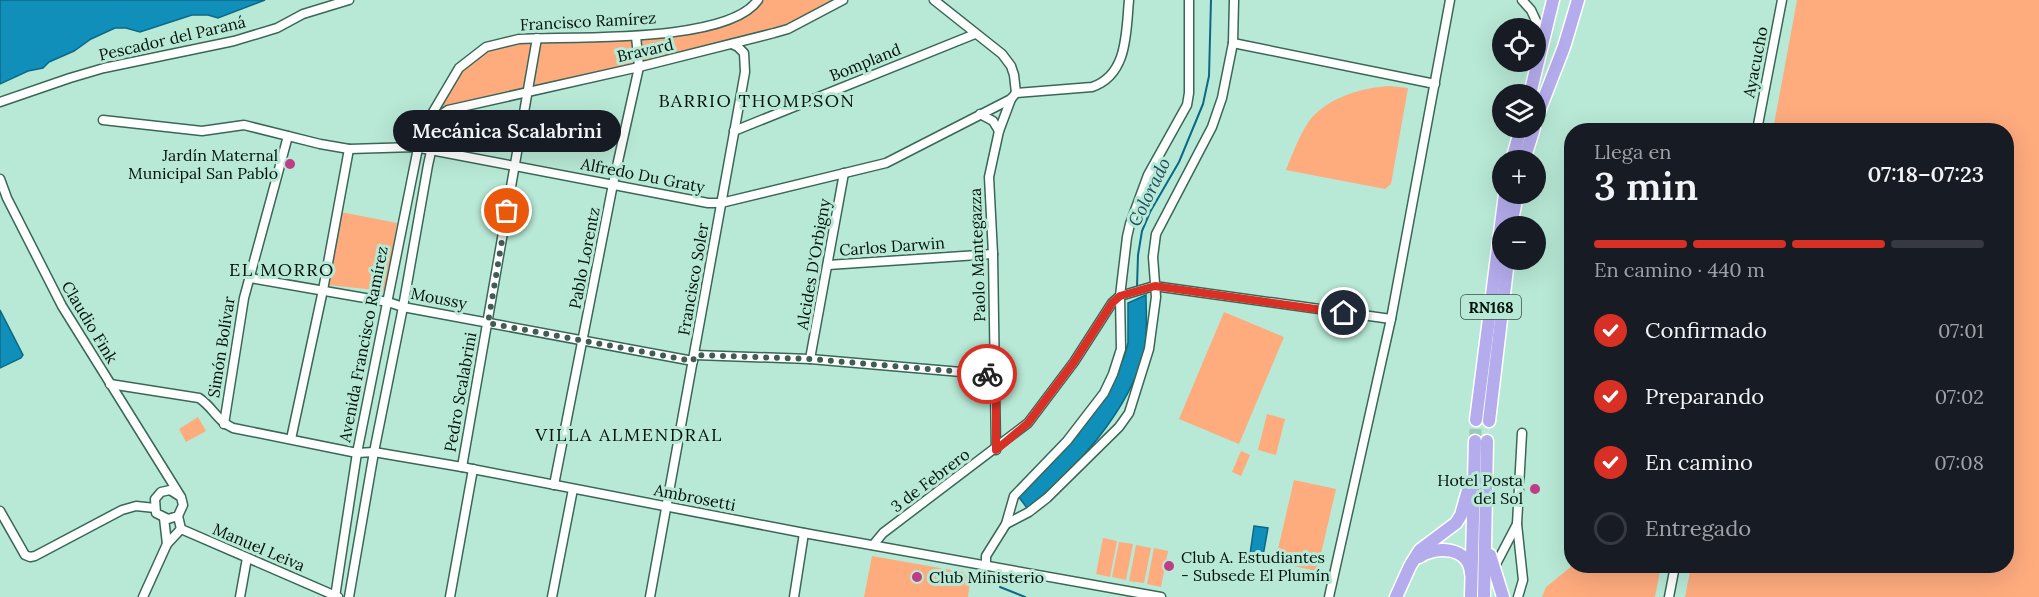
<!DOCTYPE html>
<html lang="es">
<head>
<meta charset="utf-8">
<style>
	:root { --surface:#171b24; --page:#242831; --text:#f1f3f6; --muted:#9ea1a6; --line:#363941; --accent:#d93025 }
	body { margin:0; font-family:Lora,serif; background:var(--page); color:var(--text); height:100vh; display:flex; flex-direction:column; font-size:22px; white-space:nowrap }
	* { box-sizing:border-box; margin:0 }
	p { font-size:20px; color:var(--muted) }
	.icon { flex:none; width:33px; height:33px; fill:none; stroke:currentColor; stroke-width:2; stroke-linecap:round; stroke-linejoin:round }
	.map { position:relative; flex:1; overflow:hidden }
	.side { position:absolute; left:1564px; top:123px; width:450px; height:450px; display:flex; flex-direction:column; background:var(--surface); border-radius:24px; box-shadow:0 6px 24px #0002 }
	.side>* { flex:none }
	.fabs { position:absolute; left:1492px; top:18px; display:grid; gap:12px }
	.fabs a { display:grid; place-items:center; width:54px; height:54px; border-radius:50%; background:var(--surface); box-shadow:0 6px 24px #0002; font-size:30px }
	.pin { position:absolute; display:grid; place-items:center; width:51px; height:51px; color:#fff; margin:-26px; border:3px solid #fff; border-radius:50%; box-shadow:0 2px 6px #0007 }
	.courier { position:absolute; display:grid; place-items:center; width:60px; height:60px; margin:-30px; border:4px solid #d93025; border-radius:50%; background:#fff; color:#222; box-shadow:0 2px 8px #0007 }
	.bubble { position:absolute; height:42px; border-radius:21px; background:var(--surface); box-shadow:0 6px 24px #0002; font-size:20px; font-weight:600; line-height:42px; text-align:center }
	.summary em { font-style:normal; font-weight:600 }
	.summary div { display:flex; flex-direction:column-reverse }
	.summary { display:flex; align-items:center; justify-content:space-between; height:102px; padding:0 30px }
	h1 { font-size:39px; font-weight:600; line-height:45px }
	.bar { display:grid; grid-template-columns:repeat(4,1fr); gap:9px 6px; align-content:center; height:72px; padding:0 30px }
	.bar i { height:8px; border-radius:4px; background:var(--line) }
	.bar .current { background:var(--accent) }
	.bar p { grid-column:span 4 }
	ol { padding:0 30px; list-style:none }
	li { display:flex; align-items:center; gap:18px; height:66px }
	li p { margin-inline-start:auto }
	li .icon { padding:6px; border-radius:50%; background:var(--accent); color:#fff; stroke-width:4 }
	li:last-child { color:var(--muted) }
	li i { width:33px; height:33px; border:3px solid var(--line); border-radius:50% }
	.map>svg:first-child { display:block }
	.green { fill:#feab7e }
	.water { fill:#108fbb; stroke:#0c6986; stroke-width:1.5 }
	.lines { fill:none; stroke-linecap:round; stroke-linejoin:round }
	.stream { stroke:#0c6986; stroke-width:2 }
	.highway-tunnel { stroke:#9dc8b8; stroke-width:12; stroke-dasharray:12 6; stroke-linecap:butt }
	.minor-casing { stroke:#3a6757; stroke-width:11 }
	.highway-casing { stroke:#fff; stroke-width:15 }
	.minor { stroke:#fff; stroke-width:8 }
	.highway { stroke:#b4acec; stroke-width:12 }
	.done { stroke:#415c52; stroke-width:6; stroke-dasharray:0 10.8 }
	.route { stroke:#d93025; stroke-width:8 }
	.poi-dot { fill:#bf3d87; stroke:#b8e9d6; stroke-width:2 }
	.labels { text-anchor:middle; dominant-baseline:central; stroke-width:6; stroke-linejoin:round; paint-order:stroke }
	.shield { fill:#b8e9d6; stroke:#385148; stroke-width:1.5 }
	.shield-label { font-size:15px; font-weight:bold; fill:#01100b }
	.street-label { font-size:16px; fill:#01100b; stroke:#b8e9d6 }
	.poi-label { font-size:16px; fill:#01100b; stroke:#b8e9d6; text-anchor:end }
	.neighbourhood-label { font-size:18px; letter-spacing:1.5px; fill:#01100b; stroke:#b8e9d6 }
	.water-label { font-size:18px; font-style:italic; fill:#1f4c60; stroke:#b8e9d6 }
</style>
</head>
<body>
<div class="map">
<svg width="2039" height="597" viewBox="0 0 2039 597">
	<rect width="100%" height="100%" fill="#b8e9d6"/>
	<g class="green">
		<polygon points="758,0 843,0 788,29 448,110 441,108 439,101 459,68 502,42 636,36 722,21"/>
		<polygon points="1797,0 2039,0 2039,597 1685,597 1691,566 2007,566 2007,130 1773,130"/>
		<path d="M1389,86L1408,88L1391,184L1385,189L1286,170C1292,155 1298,139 1306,126C1322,99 1359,88 1389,86Z"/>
		<polygon points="341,212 397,223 385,291 328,285"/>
		<polygon points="1224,312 1284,337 1239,444 1179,419"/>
		<polygon points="1267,414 1285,419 1276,455 1258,450"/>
		<polygon points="198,417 206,431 186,442 179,429"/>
		<polygon points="1241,451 1250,455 1241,476 1232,472"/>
		<polygon points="1294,480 1336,489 1317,571 1275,562"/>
		<polygon points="1103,538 1117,541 1110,577 1096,574"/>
		<polygon points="1119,542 1133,544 1126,580 1112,577"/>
		<polygon points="1136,545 1151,548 1144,583 1129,581"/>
		<polygon points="1154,548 1168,551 1161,587 1147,584"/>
		<polygon points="872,556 963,572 970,581 968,597 864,597"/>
		<polygon points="1572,566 1661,566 1655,597 1542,597 1546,587"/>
	</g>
	<g class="water">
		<polygon points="0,0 265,0 218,18 208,15 192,15 140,32 126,28 115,28 91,39 74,51 49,62 43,68 28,71 0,84"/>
		<path d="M1146,295C1146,313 1148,333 1144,351C1131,408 1074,473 1027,508L1018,496L1107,395L1124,357L1128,343V303Z"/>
		<polygon points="0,310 23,355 21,358 0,368"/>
		<polygon points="1254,526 1268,528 1263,556 1250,554"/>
	</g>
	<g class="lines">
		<g class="stream">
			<polyline points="1137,287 1138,255 1142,231 1150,212 1179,162 1203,104 1209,76 1211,0"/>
			<polyline points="1000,587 1025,597"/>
		</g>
		<polyline class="highway-tunnel" points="1475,441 1476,420"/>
		<g class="minor-casing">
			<g id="minor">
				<polyline points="934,0 1002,54 1011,66 1014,75 1016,93"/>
				<polyline points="1522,0 1531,10 1544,38"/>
				<polyline points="1233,43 1435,84"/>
				<path d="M1016,93L1092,87C1128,75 1126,32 1129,0"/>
				<polyline points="0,102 70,78 104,68 234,41 277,28 303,14 349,0"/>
				<polyline points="980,114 993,121 999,131"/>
				<polyline points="103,120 202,131 244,125 320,144 349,149 415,147 708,203 721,203 886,163 1011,99 1016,93"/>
				<polyline points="1757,130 1782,0"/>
				<polyline points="734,131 975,34"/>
				<polyline points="0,179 7,198 62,306 181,497 183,505 178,516 168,519 156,513 155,499 161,492 170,490 181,497"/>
				<polyline points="828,265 993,254"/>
				<polyline points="250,278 388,302 403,307 693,361"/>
				<polyline points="695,355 810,359 996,375"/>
				<polyline points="810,359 844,173"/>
				<path d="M110,384L199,398C213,407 216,420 233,428L357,453L374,452L462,467L804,533L1161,597"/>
				<polyline points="224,424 244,298 288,136"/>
				<polyline points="291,439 323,290 349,149"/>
				<polyline points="996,450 993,254 989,177 999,131 1011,99"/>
				<polyline points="462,467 537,38"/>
				<polyline points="554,485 613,184 639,67 636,36"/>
				<polyline points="0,511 25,555 30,557 35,556 122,510 136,506 155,508"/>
				<polyline points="178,516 181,529 338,597"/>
				<polyline points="1006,524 1029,512 1047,498 1119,427 1129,413 1149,349 1156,297 1153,257 1156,234 1212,127 1222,98 1233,43 1234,0"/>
				<polyline points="167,544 181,529"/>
				<polyline points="873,545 883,533 1028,423 1074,362 1112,303 1120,296 1154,286 1391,319"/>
				<polyline points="986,566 986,556 1006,524 1014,496 1067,441 1104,393 1113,374 1121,349 1120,296 1127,237 1130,224 1148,175 1187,105 1189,93 1189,0"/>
				<polyline points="1494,568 1517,524"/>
				<polyline points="143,597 167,544 164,518"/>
				<polyline points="240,597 247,558"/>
				<path d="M335,597L357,453L418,148L433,112L459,68L486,47L519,39C571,36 727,44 758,0"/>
				<polyline points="349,597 374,452 403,307 428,165 439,116 448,110 639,67 774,33 788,29 843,0"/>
				<polyline points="450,597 473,469"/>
				<polyline points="552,597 573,489"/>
				<polyline points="650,597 745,72 744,53 738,47 732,44"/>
				<polyline points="794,597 804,533"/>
				<polyline points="1329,597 1391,319 1450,0"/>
				<polyline points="1518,597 1523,580 1517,524 1522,433"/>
				<polyline points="1669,597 1675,566"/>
			</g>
		</g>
		<g class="highway-casing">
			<g id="highway">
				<polyline points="1530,94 1553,0"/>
				<polyline points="1536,119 1564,47 1578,0"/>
				<polyline points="1512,160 1521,128"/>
				<polyline points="1524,160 1534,128"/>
				<polyline points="1511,226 1517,194"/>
				<polyline points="1476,420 1505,194"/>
				<polyline points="1489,421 1508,260"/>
				<polyline points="1490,555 1503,597"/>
				<path d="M1419,557C1436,545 1469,547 1471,573"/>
				<polyline points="1396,597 1410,566 1420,550 1456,523 1461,515 1470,483"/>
				<polyline points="1471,597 1475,441"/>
				<polyline points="1484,597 1487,441"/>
			</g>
		</g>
		<use href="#minor" class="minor"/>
		<use href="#highway" class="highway"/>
	</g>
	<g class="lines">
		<polyline class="done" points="507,211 488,323 693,361 695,355 810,359 987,374"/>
		<polyline class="route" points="987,374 996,375 996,450 1028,423 1074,362 1112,303 1120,296 1155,286 1344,313"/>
	</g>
	<g class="poi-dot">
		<circle cx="290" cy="164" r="6"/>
		<circle cx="1535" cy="489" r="6"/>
		<circle cx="1169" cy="566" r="6"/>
		<circle cx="917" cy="577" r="6"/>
	</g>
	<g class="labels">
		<rect class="shield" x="1461" y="295" width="60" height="24" rx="4.5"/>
		<g class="shield-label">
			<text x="1491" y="307">RN168</text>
		</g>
		<g class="street-label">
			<text transform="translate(588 21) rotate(-3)">Francisco Ramírez</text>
			<text transform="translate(172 38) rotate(-13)">Pescador del Paraná</text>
			<text transform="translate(645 50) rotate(-13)">Bravard</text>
			<text transform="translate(865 62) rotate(-22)">Bompland</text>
			<text transform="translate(1755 62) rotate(-79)">Ayacucho</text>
			<text transform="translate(643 175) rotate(11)">Alfredo Du Graty</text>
			<text transform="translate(892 246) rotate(-4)">Carlos Darwin</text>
			<text transform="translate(977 255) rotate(-92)">Paolo Mantegazza</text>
			<text transform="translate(584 258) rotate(-79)">Pablo Lorentz</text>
			<text transform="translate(813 264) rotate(-80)">Alcides D'Orbigny</text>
			<text transform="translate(693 279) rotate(-80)">Francisco Soler</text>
			<text transform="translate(439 298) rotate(11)">Moussy</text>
			<text transform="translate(90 322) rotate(59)">Claudio Fink</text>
			<text transform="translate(363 344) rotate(-79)">Avenida Francisco Ramírez</text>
			<text transform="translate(221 347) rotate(-81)">Simón Bolívar</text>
			<text transform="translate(460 392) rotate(-80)">Pedro Scalabrini</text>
			<text transform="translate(930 480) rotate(-37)">3 de Febrero</text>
			<text transform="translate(695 497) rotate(11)">Ambrosetti</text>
			<text transform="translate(259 547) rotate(23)">Manuel Leiva</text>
		</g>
		<g class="poi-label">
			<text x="278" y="155">Jardín Maternal<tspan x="278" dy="18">Municipal San Pablo</tspan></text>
			<text x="1523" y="480">Hotel Posta<tspan x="1523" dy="18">del Sol</tspan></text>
			<text x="1181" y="557" text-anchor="start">Club A. Estudiantes<tspan x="1181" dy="18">- Subsede El Plumín</tspan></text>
			<text x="929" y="577" text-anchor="start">Club Ministerio</text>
		</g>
		<g class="neighbourhood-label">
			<text x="757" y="100">BARRIO THOMPSON</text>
			<text x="282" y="269">EL MORRO</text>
			<text x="629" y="434">VILLA ALMENDRAL</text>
		</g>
		<g class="water-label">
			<text transform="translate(1149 192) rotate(-64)">Colorado</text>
		</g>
	</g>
</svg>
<div class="fabs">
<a><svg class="icon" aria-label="locate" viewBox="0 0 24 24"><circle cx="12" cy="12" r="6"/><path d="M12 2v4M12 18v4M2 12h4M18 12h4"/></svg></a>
<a><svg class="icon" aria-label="layers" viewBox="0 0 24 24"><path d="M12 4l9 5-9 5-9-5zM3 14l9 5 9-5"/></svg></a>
<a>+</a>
<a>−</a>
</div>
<div class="pin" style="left:507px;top:211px;background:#ea580c"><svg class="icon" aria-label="bag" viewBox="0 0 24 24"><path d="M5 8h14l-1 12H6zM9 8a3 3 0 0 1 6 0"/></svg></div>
<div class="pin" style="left:1344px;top:313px;background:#1f2937"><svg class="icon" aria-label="home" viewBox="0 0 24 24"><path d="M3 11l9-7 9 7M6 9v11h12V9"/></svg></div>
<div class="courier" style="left:987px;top:374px"><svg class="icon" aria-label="bike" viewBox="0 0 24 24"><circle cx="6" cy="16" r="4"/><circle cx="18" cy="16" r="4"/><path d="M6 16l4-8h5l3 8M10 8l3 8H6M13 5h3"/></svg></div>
<div class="bubble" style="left:393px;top:110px;width:228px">Mecánica Scalabrini</div>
<section class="side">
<div class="summary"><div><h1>3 min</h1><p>Llega en</p></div><em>07:18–07:23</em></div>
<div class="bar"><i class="current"></i><i class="current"></i><i class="current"></i><i></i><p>En camino · 440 m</p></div>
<ol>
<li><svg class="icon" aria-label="check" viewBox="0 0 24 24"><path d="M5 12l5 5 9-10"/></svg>Confirmado<p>07:01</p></li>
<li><svg class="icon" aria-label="check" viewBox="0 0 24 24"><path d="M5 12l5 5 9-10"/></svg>Preparando<p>07:02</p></li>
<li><svg class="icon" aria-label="check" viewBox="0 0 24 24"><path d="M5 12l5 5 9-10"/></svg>En camino<p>07:08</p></li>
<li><i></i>Entregado</li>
</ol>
</section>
</div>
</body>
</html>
